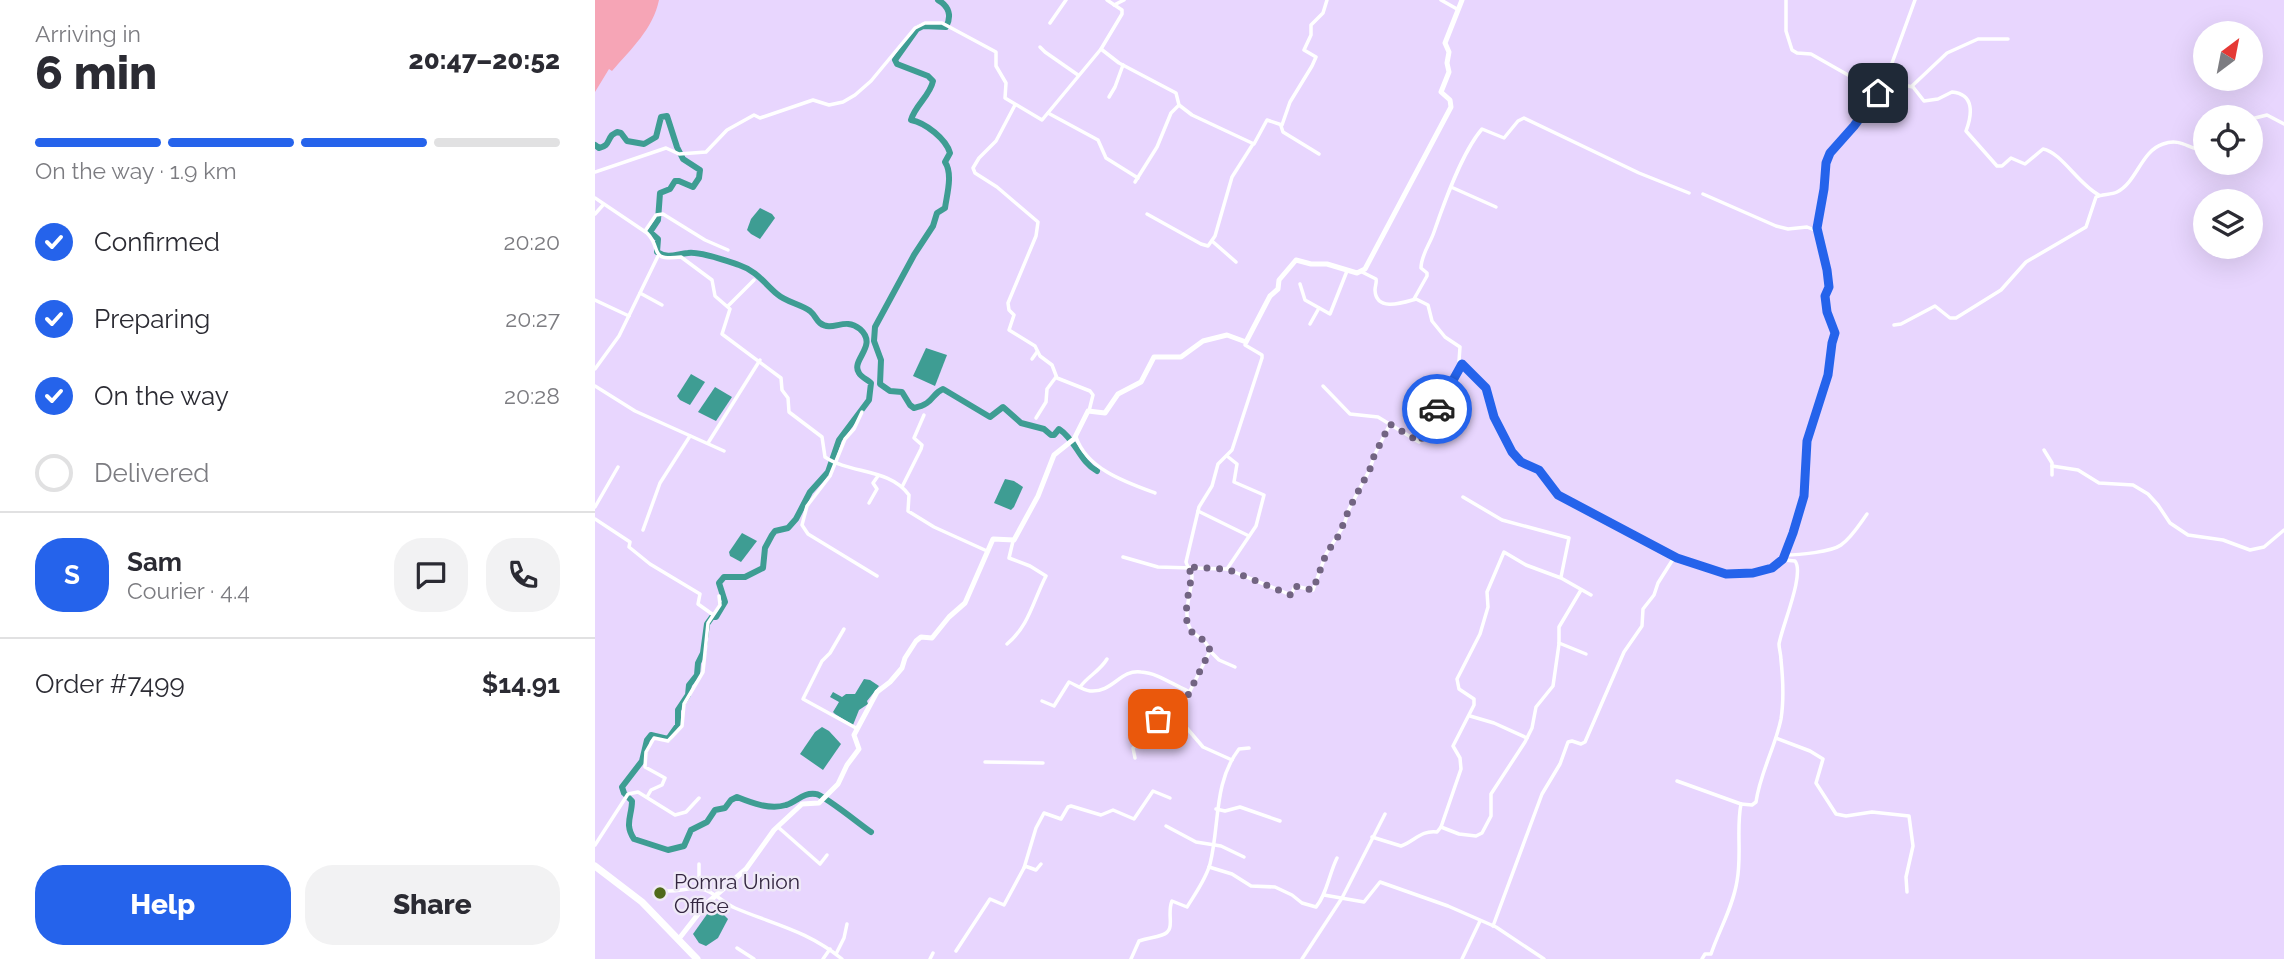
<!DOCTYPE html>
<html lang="en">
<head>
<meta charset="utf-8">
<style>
	:root { --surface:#fff; --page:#f2f2f3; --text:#2b2b33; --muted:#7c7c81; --line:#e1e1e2; --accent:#2563eb }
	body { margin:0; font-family:Raleway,sans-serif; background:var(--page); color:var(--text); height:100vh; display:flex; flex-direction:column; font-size:26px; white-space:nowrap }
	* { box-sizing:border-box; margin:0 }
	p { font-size:23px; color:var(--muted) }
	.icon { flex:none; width:38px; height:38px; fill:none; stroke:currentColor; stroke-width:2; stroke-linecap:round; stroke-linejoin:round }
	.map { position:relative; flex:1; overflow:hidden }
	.sheet { display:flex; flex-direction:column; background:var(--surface); width:595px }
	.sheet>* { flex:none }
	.needle { width:46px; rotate:32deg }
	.tools { position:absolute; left:1598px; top:21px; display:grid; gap:14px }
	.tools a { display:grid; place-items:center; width:70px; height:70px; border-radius:50%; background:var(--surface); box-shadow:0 7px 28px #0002; font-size:35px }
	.pin { position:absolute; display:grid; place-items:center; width:60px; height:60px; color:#fff; margin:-30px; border-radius:14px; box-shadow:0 4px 10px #0006 }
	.courier { position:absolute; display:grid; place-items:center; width:70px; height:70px; margin:-35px; border:5px solid #2563eb; border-radius:50%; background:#fff; color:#222; box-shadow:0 2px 9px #0007 }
	.summary em { font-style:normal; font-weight:800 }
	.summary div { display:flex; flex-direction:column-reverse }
	.summary { display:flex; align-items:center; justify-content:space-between; height:119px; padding:0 35px }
	h1 { font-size:46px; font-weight:800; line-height:52px }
	.bar { display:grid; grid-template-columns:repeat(4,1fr); gap:10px 7px; align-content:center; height:84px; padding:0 35px }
	.bar i { height:9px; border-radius:5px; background:var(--line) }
	.bar .on { background:var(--accent) }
	.bar p { grid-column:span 4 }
	.line { display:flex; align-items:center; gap:18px; padding:0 35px; border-top:2px solid var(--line) }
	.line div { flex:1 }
	.round { display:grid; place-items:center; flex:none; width:74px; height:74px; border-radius:28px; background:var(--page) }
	ol { padding:0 35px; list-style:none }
	li { display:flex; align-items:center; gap:21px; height:77px }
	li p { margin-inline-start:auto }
	li .icon { padding:7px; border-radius:50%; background:var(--accent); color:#fff; stroke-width:4 }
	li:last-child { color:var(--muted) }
	li i { width:38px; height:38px; border:4px solid var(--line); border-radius:50% }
	.primary-button { display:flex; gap:14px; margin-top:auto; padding:14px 35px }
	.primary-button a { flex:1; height:80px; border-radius:28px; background:var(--accent); color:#fff; font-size:28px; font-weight:800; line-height:80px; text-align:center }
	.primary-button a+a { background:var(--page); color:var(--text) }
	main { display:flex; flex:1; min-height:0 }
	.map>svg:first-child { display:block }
	.green { fill:#f6a5b6 }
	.water { fill:#3e9d93 }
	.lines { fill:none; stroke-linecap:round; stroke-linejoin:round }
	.river { stroke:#3e9d93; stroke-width:6 }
	.minor { stroke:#fff; stroke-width:3.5 }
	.tertiary { stroke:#fff; stroke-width:5 }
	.primary { stroke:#fff; stroke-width:7 }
	.done { stroke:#726482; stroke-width:7; stroke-dasharray:0 12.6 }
	.route { stroke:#2563eb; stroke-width:9 }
	.poi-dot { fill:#4f691a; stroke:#efe9f7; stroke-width:2.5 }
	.labels { text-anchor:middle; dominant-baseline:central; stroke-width:5; stroke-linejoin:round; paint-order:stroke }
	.poi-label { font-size:21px; fill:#332640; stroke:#efe9f7; text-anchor:start }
</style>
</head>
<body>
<main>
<section class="sheet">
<div class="summary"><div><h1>6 min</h1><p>Arriving in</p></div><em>20:47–20:52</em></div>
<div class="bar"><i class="on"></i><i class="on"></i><i class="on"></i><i></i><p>On the way · 1.9 km</p></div>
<ol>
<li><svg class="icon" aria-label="check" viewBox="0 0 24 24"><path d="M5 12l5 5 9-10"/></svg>Confirmed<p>20:20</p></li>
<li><svg class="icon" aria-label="check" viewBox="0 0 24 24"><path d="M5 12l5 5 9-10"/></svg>Preparing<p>20:27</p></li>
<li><svg class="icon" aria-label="check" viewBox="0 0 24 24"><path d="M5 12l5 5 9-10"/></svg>On the way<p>20:28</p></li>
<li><i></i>Delivered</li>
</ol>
<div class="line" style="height:126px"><b class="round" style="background:var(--accent);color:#fff">S</b><div><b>Sam</b><p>Courier · 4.4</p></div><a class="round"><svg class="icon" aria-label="chat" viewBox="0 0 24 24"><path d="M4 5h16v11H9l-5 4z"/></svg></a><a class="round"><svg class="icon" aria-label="phone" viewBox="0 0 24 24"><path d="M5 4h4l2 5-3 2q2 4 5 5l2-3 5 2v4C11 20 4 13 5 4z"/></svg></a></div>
<div class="line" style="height:91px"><div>Order #7499</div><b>$14.91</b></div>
<div class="primary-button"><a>Help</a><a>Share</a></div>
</section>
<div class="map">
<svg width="1689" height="959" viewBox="0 0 1689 959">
	<rect width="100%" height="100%" fill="#e8d6fe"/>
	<path class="green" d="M0,0H64C58,29 36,49 17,71L14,69L0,92Z"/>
	<g class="water">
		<polygon points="165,208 177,214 180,218 165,239 156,234 152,230 156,219"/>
		<polygon points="331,348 352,355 340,386 318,376"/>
		<polygon points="96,374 110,382 95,405 85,400 82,396"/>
		<polygon points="120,387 137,397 121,421 103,412"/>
		<polygon points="410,479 419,481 428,487 419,507 416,510 399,503"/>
		<polygon points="147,533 162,541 146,562 135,556 134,552"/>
		<polygon points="269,679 275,680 284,686 272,701 273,704 264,710 258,725 240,714 238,712 244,702 235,697 238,692 247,697 251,694 260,694"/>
		<polygon points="227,727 234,731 246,744 228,770 205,754 220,732"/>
		<polygon points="115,910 126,912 133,919 123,938 111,946 104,943 98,934"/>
	</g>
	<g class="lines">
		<g class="river">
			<path d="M343,0C354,6 357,16 351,27L328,26L322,29L300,60L302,64L333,76L338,81C335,96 320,105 316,120C331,123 351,139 355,153L350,162C358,174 352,194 350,208L342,213L338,226L319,255L280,327L279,341L286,360L285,384L295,391L307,392L315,405L319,408C339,404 336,394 348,389L395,417L408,407L426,423L449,429L456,435H459L464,429C481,440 484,461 502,471"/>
			<path d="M0,145L4,148C14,146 12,141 17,135L22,132L26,133L32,141L49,144L61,137L66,117L72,116L82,147L88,159L105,170L104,178L98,187L84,181H80L75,189L65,193L63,220L55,232L63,239L62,252C73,259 81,254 93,253C105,251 132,261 144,265C162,271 169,283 182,294C191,302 205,304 215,311C220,315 221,320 225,323C238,333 249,316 265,329C284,346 255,360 264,373C266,377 273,380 276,383L274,400L244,440L233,472L215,492L201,519L193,528L180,531L177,535L170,548L168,568L150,577H129L124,583L130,602L121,617H117L112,624L108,653L103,663L102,675L94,685L93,695L83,710V725L73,739L56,735L52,740L47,761L27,787L29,793L37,801C37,816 29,824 39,839L73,850L89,846L96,830L112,822L120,810L130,808L136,800L142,797C157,803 175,810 191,805C202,802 208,792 221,794C229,795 267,826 276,832"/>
		</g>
		<g class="minor">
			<polyline points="846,0 862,9"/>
			<polyline points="1191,0 1191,31 1197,50 1202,53 1216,54 1283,92"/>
			<polyline points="519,5 529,0"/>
			<polyline points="455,23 471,0"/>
			<polyline points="445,47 450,52 483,75"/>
			<polyline points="506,49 524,63 581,93 584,105 597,115 659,144 672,120 687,125 695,102 717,66 721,57 709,50 716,35 716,25 728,13 732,0"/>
			<path d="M1295,69L1303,84L1318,87L1329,101L1343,99L1357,92C1380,94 1377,115 1371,131L1402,166H1407L1416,158L1430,164L1448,149C1466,152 1484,185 1504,195"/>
			<polyline points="1317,86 1352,53 1383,39 1413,39"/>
			<polyline points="514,97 520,87 528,65"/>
			<polyline points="420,105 401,141 384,158 378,168 380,173 402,187 443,222 441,236 413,303 414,310 419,315 414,330 440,346 445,356 457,365 462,378 495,391 498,395 494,411"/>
			<polyline points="453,113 503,140 511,158 543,178"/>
			<polyline points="1656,119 1672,115 1689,124"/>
			<polyline points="686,126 688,132 724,154"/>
			<polyline points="0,172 71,148 84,154 111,152 132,130 159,115 165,118 218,100 234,105 248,102 260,95 276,81 320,28 330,23 347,23 401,52 401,66 411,83 410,98 447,120 506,49 527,14 527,10 512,0"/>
			<polyline points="540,182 562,147 576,113 584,105"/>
			<polyline points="856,187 901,207"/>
			<polyline points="1108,194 1181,226 1193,229 1212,227 1222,231"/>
			<path d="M0,198L52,233C68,249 52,261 86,257L117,280L120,296L135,309L127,334L186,378L187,390L193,398L194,412L227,437L230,457C255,474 295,468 314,495L313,511L339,527L392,551"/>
			<polyline points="0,214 8,205"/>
			<polyline points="552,214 606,244 613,246 620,236 637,177 658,144"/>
			<polyline points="50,231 61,215 68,214 110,240 133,250"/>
			<polyline points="617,241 641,262"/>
			<path d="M767,272L781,279C782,282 780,286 780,290C781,313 810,302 821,299L833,305L837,321L850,337L865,347L864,361L891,389L899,417L917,452L927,462L944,470L957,491L963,495L1027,527L1071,553L1124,572L1134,575L1165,572L1177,568L1188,559L1209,499L1212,441L1233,375L1240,333L1232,312L1229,296L1234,287L1232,270L1222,228L1229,189L1231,163L1235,153L1259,126L1293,74L1320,0"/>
			<polyline points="705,284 710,300 735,314 752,271"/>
			<polyline points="45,293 67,305"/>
			<path d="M819,299L832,276V273L826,268C826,255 835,244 839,232C849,203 867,152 887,129L909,138L923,121L929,118L1044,173L1094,193"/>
			<polyline points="0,300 34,316"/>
			<polyline points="133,306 159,280"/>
			<polyline points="715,324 724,308"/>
			<path d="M1299,325L1306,324L1340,306L1355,318H1361L1406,290L1431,262L1491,227L1501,197C1507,194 1516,195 1522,192C1542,182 1546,151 1568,144C1587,137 1595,151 1610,150"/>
			<polyline points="437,359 442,352"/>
			<polyline points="0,369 24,336 63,256"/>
			<polyline points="0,386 40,411 129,451"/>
			<polyline points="728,386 755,414 783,417 824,442 867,364"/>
			<polyline points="267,412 259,429 250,439 235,476 212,506 207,525 213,534 282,576"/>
			<polyline points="441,418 451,402 452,389 461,377"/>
			<path d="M481,437C492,469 530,482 560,493"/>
			<polyline points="113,443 165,360"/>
			<polyline points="1449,450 1457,463 1457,475"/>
			<polyline points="632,456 642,464 639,482 669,495 661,526 632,569"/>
			<polyline points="1457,466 1483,470 1504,483 1538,485 1553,494 1563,505 1575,523 1593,535 1628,540 1655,550 1669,547 1689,530"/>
			<polyline points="307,487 326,449 327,445 319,438 329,415"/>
			<polyline points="868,497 907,520 974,538 966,577"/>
			<polyline points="274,503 282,489 278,483 283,476"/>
			<polyline points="0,507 23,467"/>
			<polyline points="603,511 654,536"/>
			<polyline points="0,519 35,542 34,547 55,564 105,594 103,604 117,614"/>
			<polyline points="48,530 65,483 95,436"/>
			<path d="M1190,555C1204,555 1236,552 1246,545C1257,537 1264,525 1272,514"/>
			<polyline points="528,557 563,567 632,569 696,595 700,586 718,590 731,554 749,525 754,509 775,469 779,456 795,424"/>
			<polyline points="249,629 235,653 227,661 208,699 261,728"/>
			<polyline points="964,643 991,654"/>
			<path d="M412,644C434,626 438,601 451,576L435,566L414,558L418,541"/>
			<polyline points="615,651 624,660 640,667"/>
			<path d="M485,687C493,676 505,671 512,659"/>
			<path d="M447,701L459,706L474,682C481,685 488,690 495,691C518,693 525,669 546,672C563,673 578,685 593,691"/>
			<polyline points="875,716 899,723 932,738"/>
			<polyline points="1181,738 1215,751 1228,759 1221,783 1241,814 1251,816 1277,812 1314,816 1318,846 1311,877 1312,892"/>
			<polyline points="540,758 538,748 560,729 564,712 570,711 583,715"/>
			<path d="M637,760L608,747L584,719L583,715L615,651C612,638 598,637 594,626C588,609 597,592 597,576C597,571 592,567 591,562L604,507L617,486L623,464L637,450L667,358V355L650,345L651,342"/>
			<polyline points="390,762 448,763"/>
			<polyline points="1082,781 1146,804"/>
			<polyline points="52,797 56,790 67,785 70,778 50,767 51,752 59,738 73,741 87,726 89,704 108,672 113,623 125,605 124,596"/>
			<polyline points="621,809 630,811 645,807 685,821"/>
			<polyline points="571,826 601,842 626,846 649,857"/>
			<polyline points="183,827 225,864 232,855"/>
			<polyline points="846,827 864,834 881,836 887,833 896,816 896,794 930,742 937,728 941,707 958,686 964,644 964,627 986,590"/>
			<path d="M777,837L806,846C820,841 826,830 842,832L846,827L866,769L865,758L858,746L879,705V699L864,689L862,679L885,634L893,607L892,592L909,552L931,565L966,578L996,595"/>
			<polyline points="0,845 33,794 43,792 80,815 91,812 104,798"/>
			<path d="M614,867L637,874L656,886L680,887L697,895L707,903L721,907C732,894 734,874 742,858"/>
			<polyline points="429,868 441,828 449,813 466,819 473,807 476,806 506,815 518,810 539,819 558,791 575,798"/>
			<polyline points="104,889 104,864"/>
			<path d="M64,890C81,894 93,886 107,889C120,892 128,903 140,908C180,925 211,930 247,959"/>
			<polyline points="729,895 769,902 785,882 853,906 901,927 949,959"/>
			<polyline points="898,926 947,794 965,764 973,742 977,741 986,744 990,742 1029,652 1047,626 1048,609 1059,595 1063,583 1080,556"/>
			<polyline points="142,948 159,959"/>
			<polyline points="361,951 395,899 409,905 430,866 441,870 446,864"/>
			<polyline points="241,954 249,938 252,924"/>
			<polyline points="228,959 235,949"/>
			<polyline points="335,959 338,953"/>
			<path d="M536,959L544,941C552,938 559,938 567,935C582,930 571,915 577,901L592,907C600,894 611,879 615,864C625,825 618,783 644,749L654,748"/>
			<polyline points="707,959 747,898 790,814"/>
			<polyline points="867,959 885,921"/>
			<path d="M1107,959L1110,954H1116C1124,930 1138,907 1142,881C1147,855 1141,829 1146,804L1157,805L1161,802C1165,773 1180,748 1186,719C1189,700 1188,679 1186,660C1186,654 1184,649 1184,644C1187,626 1210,574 1200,561L1189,560"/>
		</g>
		<polyline class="tertiary" points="83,940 111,904 151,869 179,830 207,804 224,803 243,784 252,765 264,749 259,735 282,692 295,682 307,668 310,658 321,641 326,637 337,638 354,617 370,603 398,539 419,540 443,496 459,455 479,439 493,411 510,413 523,394 546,382 559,357 586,357 608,341 632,335 651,342 675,296 683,289 684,280 701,260 716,264 732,264 762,273 770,269 856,107 855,100 846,92 854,72 852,63 854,52 850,43 867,0"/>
		<polyline class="primary" points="0,866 47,902 102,959"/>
	</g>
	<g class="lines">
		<path class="done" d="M563,719L564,712L568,710L583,715L615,651C612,639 604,639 596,631C586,620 595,587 597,574L592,567L632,569L696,595L700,586L718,590L731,554L744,535L754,509L775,469L779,456L795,424L825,442L842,409"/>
		<polyline class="route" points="842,409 867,364 891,388 899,417 917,452 926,462 944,470 963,495 1082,558 1131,574 1158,573 1177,568 1188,559 1198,533 1209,496 1212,441 1233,375 1237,343 1240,333 1232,312 1230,296 1234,287 1232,270 1222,228 1229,189 1231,163 1235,153 1259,126 1283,93"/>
	</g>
	<circle class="poi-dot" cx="65" cy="893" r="7"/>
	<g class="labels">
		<g class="poi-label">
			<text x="79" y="881">Pomra Union<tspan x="79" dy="24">Office</tspan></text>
		</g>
	</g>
</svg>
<div class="tools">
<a><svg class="needle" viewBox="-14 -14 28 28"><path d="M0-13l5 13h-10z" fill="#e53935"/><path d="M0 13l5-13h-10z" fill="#7c7c81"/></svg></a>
<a><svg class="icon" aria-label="locate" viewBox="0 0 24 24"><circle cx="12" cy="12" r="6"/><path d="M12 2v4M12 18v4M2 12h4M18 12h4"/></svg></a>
<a><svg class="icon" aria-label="layers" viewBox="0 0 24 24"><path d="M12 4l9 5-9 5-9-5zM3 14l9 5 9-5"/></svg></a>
</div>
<div class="pin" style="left:563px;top:719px;background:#ea580c"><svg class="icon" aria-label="bag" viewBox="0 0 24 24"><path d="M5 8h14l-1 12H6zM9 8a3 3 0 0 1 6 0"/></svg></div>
<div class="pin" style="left:1283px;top:93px;background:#1f2937"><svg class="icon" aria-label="home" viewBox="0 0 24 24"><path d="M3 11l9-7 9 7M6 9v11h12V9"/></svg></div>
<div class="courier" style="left:842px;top:409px"><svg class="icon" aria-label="car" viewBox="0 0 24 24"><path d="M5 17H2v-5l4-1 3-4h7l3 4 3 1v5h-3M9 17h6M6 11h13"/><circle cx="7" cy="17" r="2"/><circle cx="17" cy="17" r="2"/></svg></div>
</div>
</main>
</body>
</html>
